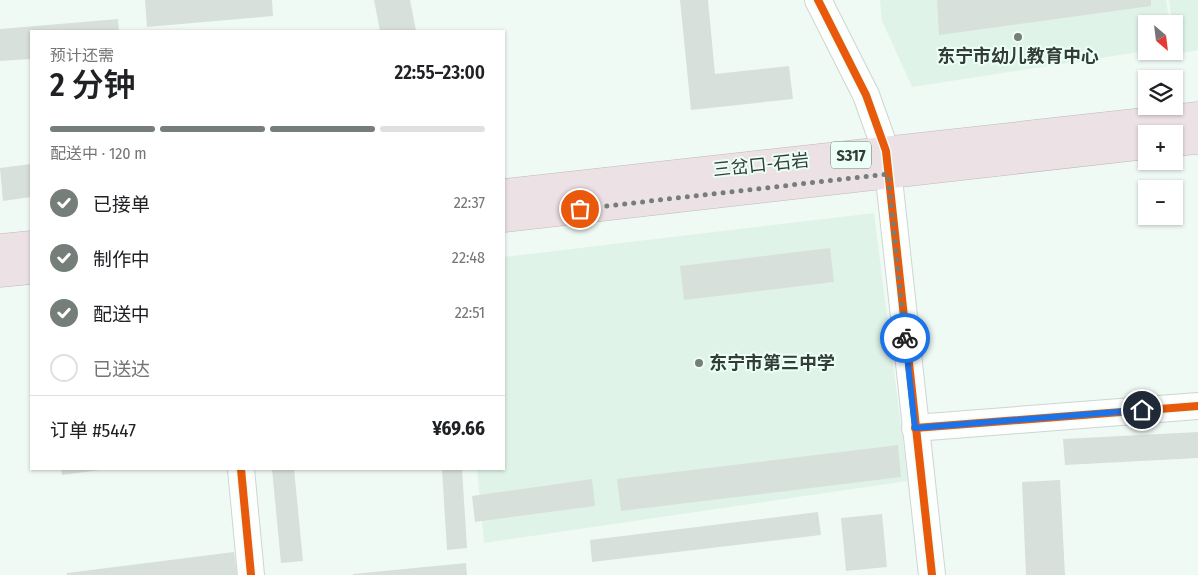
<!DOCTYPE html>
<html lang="zh">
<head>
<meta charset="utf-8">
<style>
	:root { --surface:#fff; --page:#f6f6f6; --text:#202124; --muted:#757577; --line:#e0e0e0; --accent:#767e7a }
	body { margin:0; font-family:"Fira Sans Condensed","Noto Sans SC",sans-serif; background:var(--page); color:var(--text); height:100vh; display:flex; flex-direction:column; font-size:19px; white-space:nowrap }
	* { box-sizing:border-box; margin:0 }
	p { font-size:16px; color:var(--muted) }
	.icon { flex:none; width:28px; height:28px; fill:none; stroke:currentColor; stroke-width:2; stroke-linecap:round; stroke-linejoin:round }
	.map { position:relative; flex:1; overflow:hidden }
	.details { position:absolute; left:30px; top:30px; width:475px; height:440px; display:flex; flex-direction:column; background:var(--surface); border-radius:0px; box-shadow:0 1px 4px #0004 }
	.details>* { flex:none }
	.needle { width:32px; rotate:152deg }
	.controls { position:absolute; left:1138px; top:15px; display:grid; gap:10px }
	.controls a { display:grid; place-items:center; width:45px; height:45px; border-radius:0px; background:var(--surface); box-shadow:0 1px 4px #0004; font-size:25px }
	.pin { position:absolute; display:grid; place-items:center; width:42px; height:42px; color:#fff; margin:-21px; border:2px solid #fff; border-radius:50%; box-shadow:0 1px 5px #0007 }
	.courier { position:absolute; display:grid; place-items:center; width:50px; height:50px; margin:-25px; border:4px solid #1a73e8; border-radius:50%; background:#fff; color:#222; box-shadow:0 1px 6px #0007 }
	.headline em { font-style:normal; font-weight:600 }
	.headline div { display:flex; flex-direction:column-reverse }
	.headline { display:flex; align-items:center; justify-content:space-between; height:85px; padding:0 20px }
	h1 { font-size:32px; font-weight:600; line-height:38px }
	.bar { display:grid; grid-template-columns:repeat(4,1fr); gap:8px 5px; align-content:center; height:60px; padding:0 20px }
	.bar i { height:6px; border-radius:4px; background:var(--line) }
	.bar .active { background:var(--accent) }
	.bar p { grid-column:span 4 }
	.line { display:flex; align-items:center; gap:12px; padding:0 20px; border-top:1px solid var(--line) }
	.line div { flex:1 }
	ol { padding:0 20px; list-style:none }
	li { display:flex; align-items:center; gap:15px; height:55px }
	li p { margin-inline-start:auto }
	li .icon { padding:5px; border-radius:50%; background:var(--accent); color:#fff; stroke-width:4 }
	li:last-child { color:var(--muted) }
	li i { width:28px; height:28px; border:2px solid var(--line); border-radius:50% }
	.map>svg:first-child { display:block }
	.built { fill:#e0f3e9 }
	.building { fill:#d8e0dc }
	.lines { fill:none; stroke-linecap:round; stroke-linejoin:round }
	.minor-casing { stroke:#cdd6d2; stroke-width:28 }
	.highway-casing { stroke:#c0b9ba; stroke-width:29 }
	.minor { stroke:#fdfefe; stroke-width:26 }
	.highway { stroke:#ece1e5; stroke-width:28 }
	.cycleway-casing { stroke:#ebfff6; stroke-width:11 }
	.cycleway { stroke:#e8590c; stroke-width:8 }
	.done { stroke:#767e7a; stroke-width:5; stroke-dasharray:0 9 }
	.route { stroke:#1a73e8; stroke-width:6 }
	.poi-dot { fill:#767e7a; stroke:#ebfff6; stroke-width:2 }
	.labels { text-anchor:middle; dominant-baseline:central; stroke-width:4; stroke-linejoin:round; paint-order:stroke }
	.shield { fill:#ebfff6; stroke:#6b7671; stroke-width:1 }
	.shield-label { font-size:16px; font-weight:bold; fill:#343c38 }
	.poi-label { font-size:18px; font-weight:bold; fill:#343c38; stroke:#ebfff6 }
	.street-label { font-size:18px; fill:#343c38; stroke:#ebfff6 }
</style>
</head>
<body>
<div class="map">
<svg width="1198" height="575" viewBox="0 0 1198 575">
	<rect width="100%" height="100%" fill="#f0faf5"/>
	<g class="built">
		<polygon points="880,0 1166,0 1170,24 1146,24 1146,51 912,87 882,21"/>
		<polygon points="1169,0 1198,0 1198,50 1177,54 1174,24 1172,24"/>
		<polygon points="874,213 908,481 484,543 477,469 504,469 504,257"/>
	</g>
	<g class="building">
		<polygon points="145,0 272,0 273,16 147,27"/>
		<polygon points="374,0 410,0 416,31 380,31"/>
		<polygon points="680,0 708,0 715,74 789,66 793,99 691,110"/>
		<polygon points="937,0 1151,0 1151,6 939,35"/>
		<polygon points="118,19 119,31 31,31 31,59 0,61 0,29"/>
		<polygon points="31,164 31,197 3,201 0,168"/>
		<polygon points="830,248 834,282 684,300 680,266"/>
		<polygon points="1198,432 1198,458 1065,465 1063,439"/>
		<polygon points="898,445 901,477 621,511 617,479"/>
		<polygon points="61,469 100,469 100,470 62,475"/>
		<polygon points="272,469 294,469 303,561 281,563"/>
		<polygon points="442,469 462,469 467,548 447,550"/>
		<polygon points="592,479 595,506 475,522 472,496"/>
		<polygon points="1060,480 1065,575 1026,575 1022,482"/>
		<polygon points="818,512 821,535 592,562 590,540"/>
		<polygon points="882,514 887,567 846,571 841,518"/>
		<polygon points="234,552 237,575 67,575 67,573"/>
		<polygon points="466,563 467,575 353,575 353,574"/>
	</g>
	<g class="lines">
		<g class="minor-casing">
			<g id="minor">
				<polyline points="818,0 866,95 886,151 932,575"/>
				<polyline points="915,428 1198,406"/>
				<polyline points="241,469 251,575"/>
			</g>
		</g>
		<g class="highway-casing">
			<g id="highway">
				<polyline points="1174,142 1198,140"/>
				<polyline points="504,193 1198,116"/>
				<polyline points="504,218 1146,145"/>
				<polyline points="0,248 31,245"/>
				<polyline points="0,273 31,270"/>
			</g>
		</g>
		<use href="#minor" class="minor"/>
		<use href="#highway" class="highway"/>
		<g class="cycleway-casing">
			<g id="cycleway">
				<polyline points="818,0 866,95 886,151 932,575"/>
				<polyline points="915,428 1198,406"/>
				<polyline points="241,469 251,575"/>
			</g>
		</g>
		<use href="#cycleway" class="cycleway"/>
	</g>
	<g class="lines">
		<polyline class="done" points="580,209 888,174 905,338"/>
		<polyline class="route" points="905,338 915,428 1142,410"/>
	</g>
	<g class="poi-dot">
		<circle cx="1018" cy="37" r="5"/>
		<circle cx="699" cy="363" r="5"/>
	</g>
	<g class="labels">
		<rect class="shield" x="831" y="141.5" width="40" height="27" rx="4"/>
		<g class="shield-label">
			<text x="851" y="155">S317</text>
		</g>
		<g class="poi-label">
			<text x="1018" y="56">东宁市幼儿教育中心</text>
			<text x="709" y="363" text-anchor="start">东宁市第三中学</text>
		</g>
		<g class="street-label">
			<text transform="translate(761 165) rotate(-6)">三岔口-石岩</text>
		</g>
	</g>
</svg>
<div class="controls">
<a><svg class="needle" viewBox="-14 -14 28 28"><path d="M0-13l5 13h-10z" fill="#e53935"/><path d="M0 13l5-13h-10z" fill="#757577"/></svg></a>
<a><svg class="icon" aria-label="layers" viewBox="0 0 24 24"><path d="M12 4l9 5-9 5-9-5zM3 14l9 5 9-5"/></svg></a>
<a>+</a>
<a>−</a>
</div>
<div class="pin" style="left:580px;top:209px;background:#ea580c"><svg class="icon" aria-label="bag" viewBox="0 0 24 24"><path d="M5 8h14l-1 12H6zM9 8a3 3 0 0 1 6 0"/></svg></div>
<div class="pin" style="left:1142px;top:410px;background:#1f2937"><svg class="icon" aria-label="home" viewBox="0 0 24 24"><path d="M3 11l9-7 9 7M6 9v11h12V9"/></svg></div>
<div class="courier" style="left:905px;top:338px"><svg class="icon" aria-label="bike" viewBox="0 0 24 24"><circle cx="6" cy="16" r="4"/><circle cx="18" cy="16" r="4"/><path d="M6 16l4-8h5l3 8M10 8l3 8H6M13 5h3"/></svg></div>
<section class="details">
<div class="headline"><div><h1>2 分钟</h1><p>预计还需</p></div><em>22:55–23:00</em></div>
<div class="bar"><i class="active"></i><i class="active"></i><i class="active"></i><i></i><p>配送中 · 120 m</p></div>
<ol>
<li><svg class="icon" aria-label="check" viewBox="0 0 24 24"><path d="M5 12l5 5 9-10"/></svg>已接单<p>22:37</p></li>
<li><svg class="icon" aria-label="check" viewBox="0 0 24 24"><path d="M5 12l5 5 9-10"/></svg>制作中<p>22:48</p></li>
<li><svg class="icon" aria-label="check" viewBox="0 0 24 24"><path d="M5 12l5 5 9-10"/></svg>配送中<p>22:51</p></li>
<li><i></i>已送达</li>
</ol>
<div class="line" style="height:65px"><div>订单 #5447</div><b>¥69.66</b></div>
</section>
</div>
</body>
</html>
